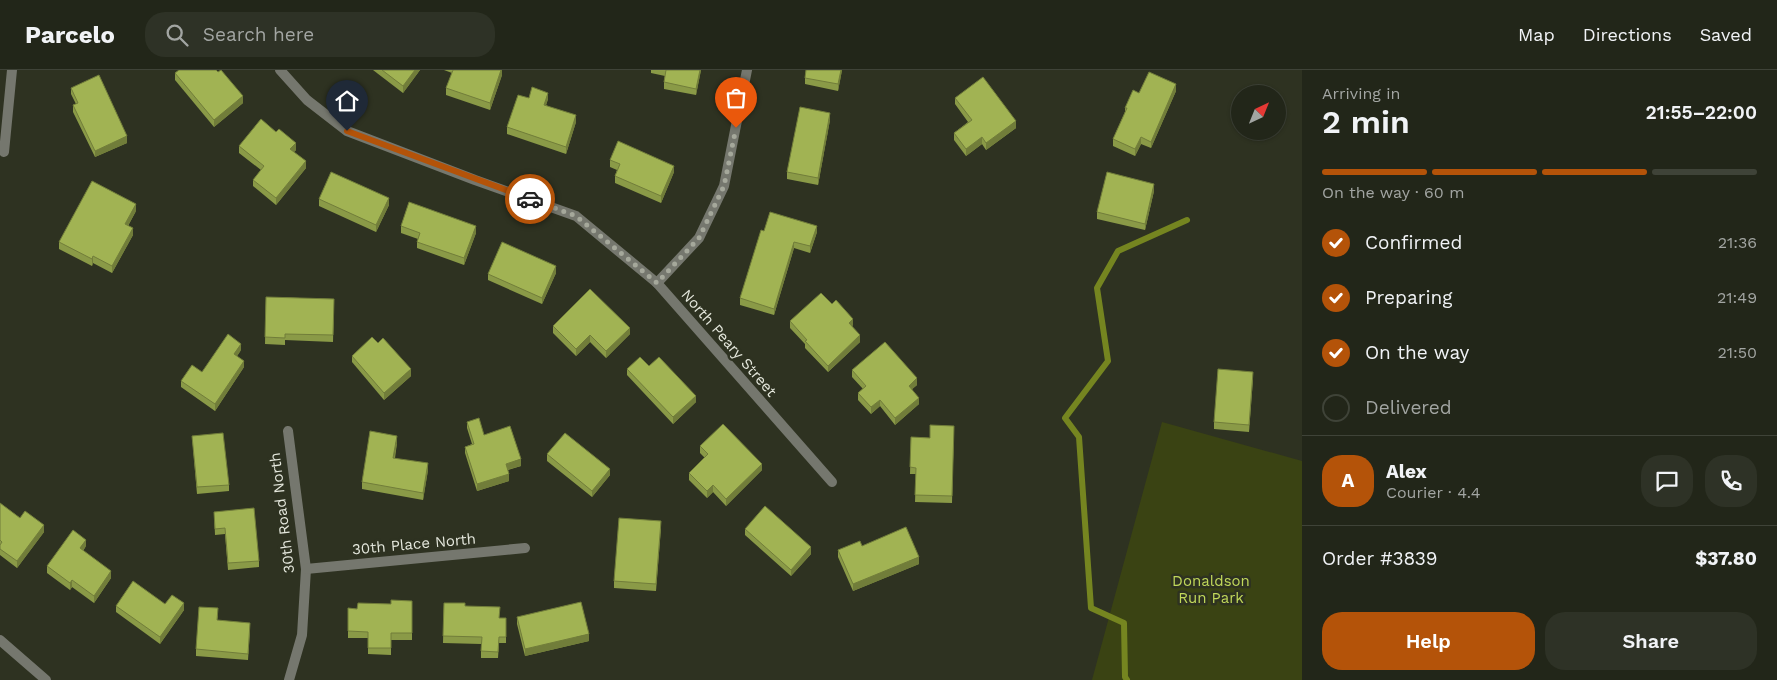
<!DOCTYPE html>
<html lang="en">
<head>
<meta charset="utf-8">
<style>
	:root { --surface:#222619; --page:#2e3226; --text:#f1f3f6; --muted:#a2a5a2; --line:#3f4338; --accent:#b45309 }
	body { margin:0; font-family:"Work Sans",sans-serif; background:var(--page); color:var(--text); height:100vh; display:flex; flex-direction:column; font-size:19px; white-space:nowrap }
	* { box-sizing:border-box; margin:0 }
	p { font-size:16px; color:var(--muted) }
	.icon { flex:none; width:28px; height:28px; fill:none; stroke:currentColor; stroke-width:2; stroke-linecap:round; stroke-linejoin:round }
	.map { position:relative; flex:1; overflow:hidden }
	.details { display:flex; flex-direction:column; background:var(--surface); width:475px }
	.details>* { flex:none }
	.needle { width:32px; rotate:43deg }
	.buttons { position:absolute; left:1231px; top:15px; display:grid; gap:10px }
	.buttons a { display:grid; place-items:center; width:55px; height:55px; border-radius:50%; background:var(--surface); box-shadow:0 1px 4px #0004,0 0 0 1px var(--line); font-size:25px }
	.pin { position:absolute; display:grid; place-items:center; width:42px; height:42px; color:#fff; margin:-51px -21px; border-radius:50% 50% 50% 0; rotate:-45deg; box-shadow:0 0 5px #0007 }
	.pin .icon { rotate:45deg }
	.courier { position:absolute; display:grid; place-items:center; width:50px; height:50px; margin:-25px; border:4px solid #b45309; border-radius:50%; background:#fff; color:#222; box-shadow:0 1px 6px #0007 }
	.summary em { font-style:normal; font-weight:600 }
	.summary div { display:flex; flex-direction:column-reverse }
	.summary { display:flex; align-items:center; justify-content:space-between; height:85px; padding:0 20px }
	h1 { font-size:32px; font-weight:600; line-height:38px }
	.bar { display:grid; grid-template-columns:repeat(4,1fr); gap:8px 5px; align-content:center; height:60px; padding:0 20px }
	.bar i { height:6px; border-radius:4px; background:var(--line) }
	.bar .selected { background:var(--accent) }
	.bar p { grid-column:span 4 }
	.line { display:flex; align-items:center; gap:12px; padding:0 20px; border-top:1px solid var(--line) }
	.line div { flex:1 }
	.round { display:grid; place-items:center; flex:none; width:52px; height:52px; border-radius:20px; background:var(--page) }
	ol { padding:0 20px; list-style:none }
	li { display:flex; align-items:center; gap:15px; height:55px }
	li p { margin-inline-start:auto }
	li .icon { padding:5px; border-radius:50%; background:var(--accent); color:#fff; stroke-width:4 }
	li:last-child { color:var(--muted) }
	li i { width:28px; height:28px; border:2px solid var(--line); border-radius:50% }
	.cta { display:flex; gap:10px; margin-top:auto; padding:10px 20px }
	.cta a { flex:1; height:58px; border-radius:20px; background:var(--accent); color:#fff; font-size:20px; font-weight:600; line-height:58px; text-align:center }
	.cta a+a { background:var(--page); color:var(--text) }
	header { display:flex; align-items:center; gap:30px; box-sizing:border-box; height:70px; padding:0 25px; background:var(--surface); border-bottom:1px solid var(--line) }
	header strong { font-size:24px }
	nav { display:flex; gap:28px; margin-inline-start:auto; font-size:18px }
	.search { width:350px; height:45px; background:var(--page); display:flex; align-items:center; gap:12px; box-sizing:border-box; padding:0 18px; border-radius:20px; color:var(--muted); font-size:19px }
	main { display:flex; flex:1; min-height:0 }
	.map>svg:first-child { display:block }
	.green { fill:#3a4313 }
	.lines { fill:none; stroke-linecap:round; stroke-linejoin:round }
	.stream { stroke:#758520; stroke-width:6 }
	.minor { stroke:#75776e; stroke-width:10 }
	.wall { fill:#8a9a47 }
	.shaded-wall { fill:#717d3a }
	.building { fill:#a1b353; stroke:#717d3a }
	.done { stroke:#a5a89b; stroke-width:5; stroke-dasharray:0 9 }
	.route { stroke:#b45309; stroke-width:6 }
	.labels { text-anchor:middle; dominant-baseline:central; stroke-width:5; stroke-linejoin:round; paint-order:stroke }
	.street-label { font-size:15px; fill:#e5e8dd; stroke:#2e3221 }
	.park-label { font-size:15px; fill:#c1d85a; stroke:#2e3221 }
</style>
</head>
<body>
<header>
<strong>Parcelo</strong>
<div class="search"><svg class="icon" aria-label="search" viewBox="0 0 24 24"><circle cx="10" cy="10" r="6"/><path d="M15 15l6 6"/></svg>Search here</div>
<nav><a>Map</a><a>Directions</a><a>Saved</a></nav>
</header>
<main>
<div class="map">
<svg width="1302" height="610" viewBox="0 0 1302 610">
	<rect width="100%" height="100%" fill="#2e3221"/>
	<polygon class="green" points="1162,352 1302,391 1302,610 1092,610"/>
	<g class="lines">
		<polyline class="stream" points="1127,610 1125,607 1124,553 1091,538 1079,367 1065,348 1108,291 1097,218 1118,181 1187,150"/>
		<g class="minor">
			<polyline points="280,0 307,30 347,61 475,110 576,146 657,213 832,412"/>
			<polyline points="4,82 12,0"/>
			<polyline points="657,213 699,168 724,116 747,0"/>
			<polyline points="288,361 306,499 302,565 289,610"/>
			<polyline points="306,499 525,478"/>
			<polyline points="0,570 46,610"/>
		</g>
	</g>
	<g class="wall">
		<polygon points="373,0 420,0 403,23"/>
		<polygon points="444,0 502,0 502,5 490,40 446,25 446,18 452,3"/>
		<polygon points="651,0 701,0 696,25 664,19 664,12 665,6 651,3"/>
		<polygon points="806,0 842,0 838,21 805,14 805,8"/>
		<polygon points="175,3 243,33 214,57 175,10"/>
		<polygon points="71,18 127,73 95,87 73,42 73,35 76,34 71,24"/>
		<polygon points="1176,21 1151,78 1141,74 1135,86 1113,76 1113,69 1125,42 1125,38 1139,23"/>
		<polygon points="529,28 548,29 546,35 576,52 566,84 507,64 507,57"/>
		<polygon points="955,28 1016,58 986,80 982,74 966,86 954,70 954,63 968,52 955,34"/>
		<polygon points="830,50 818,115 787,109 787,102"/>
		<polygon points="239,76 296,80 294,82 306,98 276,135 253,116 253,110 261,100 239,83"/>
		<polygon points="610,90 674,102 661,133 615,113 615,106 617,100 610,97"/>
		<polygon points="1154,121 1145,160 1097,149 1097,142"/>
		<polygon points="319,129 389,135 376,162 319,136"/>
		<polygon points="136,141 128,156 133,165 112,203 93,193 92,196 59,179 59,172"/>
		<polygon points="401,156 476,163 464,195 417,178 417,172 418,169 401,163"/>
		<polygon points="764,161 817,162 810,183 794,178 774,245 740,235 740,228"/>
		<polygon points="556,203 542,234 488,210 488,204"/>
		<polygon points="266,227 334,229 333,272 285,270 285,275 265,274"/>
		<polygon points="832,234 853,255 852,256 860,272 828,302 805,278 805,274 790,258 790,251"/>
		<polygon points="553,256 630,264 606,288 590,272 576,286 553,263"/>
		<polygon points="241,280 237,286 244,297 215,341 181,317 181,311 202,302"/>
		<polygon points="352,286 411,306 384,330 352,292"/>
		<polygon points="649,296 696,332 673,354 627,305 627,299"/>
		<polygon points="852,300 917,315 912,319 919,334 895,355 880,336 871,344 858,330 858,323 863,319 852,307"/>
		<polygon points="1253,309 1249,362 1214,359 1214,352"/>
		<polygon points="467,352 521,396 508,400 509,411 477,421 465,383 465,377 472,374 467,358"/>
		<polygon points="954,356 952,433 915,432 916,404 910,404 911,367 930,368"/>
		<polygon points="192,366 229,415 229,421 197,424"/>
		<polygon points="397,373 395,388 428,400 423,430 362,419 362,412"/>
		<polygon points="700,376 762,400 726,436 713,422 707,428 689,410 689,403 705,388 700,383"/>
		<polygon points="547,384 610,405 592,427 547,391"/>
		<polygon points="0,433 20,448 44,462 17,498 0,485"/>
		<polygon points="214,442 259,491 259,497 228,500 225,464 215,465"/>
		<polygon points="661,458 656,521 614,518 614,511"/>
		<polygon points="745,459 811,484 791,506 745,465"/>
		<polygon points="86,476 83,481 111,508 94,533 72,517 70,520 47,503 47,496"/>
		<polygon points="862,476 919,494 853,521 838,487 838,480"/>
		<polygon points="412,531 412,570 391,570 391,585 368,584 368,568 348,568 348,538 357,539"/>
		<polygon points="444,533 465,536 499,548 506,548 506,573 499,573 498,588 481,588 481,574 443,573"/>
		<polygon points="165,534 184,540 160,574 116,542 116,536"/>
		<polygon points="218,545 217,550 250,560 248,590 196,586 196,579"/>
		<polygon points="517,547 589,571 525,586 517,554"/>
	</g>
	<g class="shaded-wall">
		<polygon points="415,0 420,0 403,23 403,16"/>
		<polygon points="501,0 502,0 502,5 490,40 490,33"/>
		<polygon points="700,0 701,0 696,25 696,19"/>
		<polygon points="841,0 842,0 838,21 838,14"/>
		<polygon points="1176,14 1176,21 1151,78 1151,72"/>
		<polygon points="548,23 548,29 544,42 544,35"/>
		<polygon points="243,26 243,33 214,57 214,50"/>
		<polygon points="830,43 830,50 818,115 818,108"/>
		<polygon points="576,45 576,52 566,84 566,77"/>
		<polygon points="1016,51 1016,58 986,80 986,73"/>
		<polygon points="127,66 127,73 95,87 95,81"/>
		<polygon points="982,67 982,74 966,86 966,79"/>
		<polygon points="1141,67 1141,74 1135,86 1135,79"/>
		<polygon points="296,73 296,80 290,86 290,79"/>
		<polygon points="306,91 306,98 276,135 276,128"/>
		<polygon points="674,96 674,102 661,133 661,126"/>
		<polygon points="1154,114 1154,121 1145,160 1145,154"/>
		<polygon points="389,128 389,135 376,162 376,155"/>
		<polygon points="136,134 136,141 125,161 125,154"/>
		<polygon points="476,156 476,163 464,195 464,188"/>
		<polygon points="817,156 817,162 810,183 810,176"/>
		<polygon points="133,158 133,165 112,203 112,196"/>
		<polygon points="794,172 794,178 774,245 774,239"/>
		<polygon points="93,186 93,193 92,196 92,189"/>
		<polygon points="556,196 556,203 542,234 542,228"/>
		<polygon points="853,249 853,255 849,259 849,253"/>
		<polygon points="630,258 630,264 606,288 606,281"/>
		<polygon points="590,265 590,272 576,286 576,279"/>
		<polygon points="860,265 860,272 828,302 828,296"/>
		<polygon points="241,274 241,280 234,291 234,284"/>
		<polygon points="244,291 244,297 215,341 215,334"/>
		<polygon points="411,299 411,306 384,330 384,323"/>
		<polygon points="917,308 917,315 909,322 909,316"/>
		<polygon points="696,326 696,332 673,354 673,347"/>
		<polygon points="919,328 919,334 895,355 895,348"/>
		<polygon points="880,330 880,336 871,344 871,337"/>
		<polygon points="397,366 397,373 393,394 393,388"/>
		<polygon points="521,389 521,396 506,400 506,394"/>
		<polygon points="428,393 428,400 423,430 423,423"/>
		<polygon points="762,394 762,400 726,436 726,429"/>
		<polygon points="610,399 610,405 592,427 592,421"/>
		<polygon points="509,404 509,411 477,421 477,414"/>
		<polygon points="713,415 713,422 707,428 707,421"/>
		<polygon points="44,455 44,462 17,498 17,491"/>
		<polygon points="86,470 86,476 80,485 80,478"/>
		<polygon points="811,477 811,484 791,506 791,500"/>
		<polygon points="919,487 919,494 853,521 853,514"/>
		<polygon points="111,501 111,508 94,533 94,526"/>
		<polygon points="72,510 72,517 70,520 70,513"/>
		<polygon points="184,533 184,540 160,574 160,567"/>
		<polygon points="589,564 589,571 525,586 525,579"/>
	</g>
	<g class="building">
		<polygon points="179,0 216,0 218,2 221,0 243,26 214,50 175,3"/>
		<polygon points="382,0 415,0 403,16"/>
		<polygon points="453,0 501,0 490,33 446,18"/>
		<polygon points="666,0 700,0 696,19 664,12"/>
		<polygon points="806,0 841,0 838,14 805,8"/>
		<polygon points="1149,2 1176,14 1151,72 1141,67 1135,79 1113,69 1127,38 1125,38 1133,20 1139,23"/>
		<polygon points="99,5 127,66 95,81 73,35 78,33 71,18"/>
		<polygon points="983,7 1016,51 986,73 982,67 966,79 954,63 972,50 955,28"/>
		<polygon points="532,17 548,23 544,35 576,45 566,77 507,57 518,25 529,28"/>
		<polygon points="800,37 830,43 818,108 787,102"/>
		<polygon points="261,49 276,62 279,59 296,73 290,79 306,91 276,128 253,110 264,96 239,76"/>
		<polygon points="618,71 674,96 661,126 615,106 620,94 610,90"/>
		<polygon points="331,102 389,128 376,155 319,129"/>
		<polygon points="1107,102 1154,114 1145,154 1097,142"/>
		<polygon points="92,111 136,134 125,154 133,158 112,196 93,186 92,189 59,172"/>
		<polygon points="409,132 476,156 464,188 417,172 420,163 401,156"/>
		<polygon points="770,142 817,156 810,176 794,172 774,239 740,228 761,160 764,161"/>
		<polygon points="502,172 556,196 542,228 488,204"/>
		<polygon points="590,219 630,258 606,281 590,265 576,279 553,256"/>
		<polygon points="821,223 832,234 836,230 853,249 849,253 860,265 828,296 805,271 807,270 790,251"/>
		<polygon points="266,227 334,229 333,265 285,264 285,268 265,267"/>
		<polygon points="228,264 241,274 234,284 244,291 215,334 181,311 192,295 202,302"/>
		<polygon points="372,267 378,273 383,268 411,299 384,323 352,286"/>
		<polygon points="885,272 917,308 909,316 919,328 895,348 880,330 871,337 858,323 866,316 852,300"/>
		<polygon points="640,287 649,296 659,287 696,326 673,347 627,299"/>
		<polygon points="1218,299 1253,302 1249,355 1214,352"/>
		<polygon points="479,348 484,365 510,356 521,389 506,394 509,404 477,414 465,377 474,374 467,352"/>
		<polygon points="723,354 762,394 726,429 713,415 707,421 689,403 708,384 700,376"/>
		<polygon points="930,355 954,356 952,426 915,425 916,398 910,397 911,367 930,368"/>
		<polygon points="370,361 397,366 393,388 428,393 423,423 362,412"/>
		<polygon points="223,363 229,415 197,417 192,366"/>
		<polygon points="565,363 610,399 592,421 547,384"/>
		<polygon points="0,433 20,448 25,441 44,455 17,491 0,479 0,475 2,472 0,470"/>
		<polygon points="765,436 811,477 791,500 745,459"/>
		<polygon points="254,438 259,491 228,493 225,458 215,459 214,442"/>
		<polygon points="619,448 661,451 656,514 614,511"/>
		<polygon points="906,457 919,487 853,514 838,480 860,471 862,476"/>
		<polygon points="73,460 86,470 80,478 111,501 94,526 72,510 70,513 47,496"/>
		<polygon points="133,511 165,534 172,525 184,533 160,567 116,536"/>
		<polygon points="391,530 412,531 412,563 391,563 391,578 368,578 368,562 348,561 348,538 357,539 358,533 391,534"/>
		<polygon points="581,532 589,564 525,579 517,547"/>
		<polygon points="444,533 465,533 465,536 500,537 499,548 506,548 506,567 499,567 498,582 481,581 482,567 443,566"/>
		<polygon points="199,537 218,538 217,550 250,553 248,584 196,579"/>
	</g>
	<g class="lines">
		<polyline class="done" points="530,129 576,146 657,213 699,168 724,116 736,58"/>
		<polyline class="route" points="347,61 530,129"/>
	</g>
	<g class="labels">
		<g class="street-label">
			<text transform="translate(729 273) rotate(49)">North Peary Street</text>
			<text transform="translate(282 443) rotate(-97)">30th Road North</text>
			<text transform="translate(414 474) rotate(-5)">30th Place North</text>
		</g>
		<g class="park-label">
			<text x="1211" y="511">Donaldson<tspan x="1211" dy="17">Run Park</tspan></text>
		</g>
	</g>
</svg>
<div class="buttons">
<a><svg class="needle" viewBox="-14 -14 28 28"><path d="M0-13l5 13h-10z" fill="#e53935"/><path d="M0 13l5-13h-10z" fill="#a2a5a2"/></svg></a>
</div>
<div class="pin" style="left:736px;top:58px;background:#ea580c"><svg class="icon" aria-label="bag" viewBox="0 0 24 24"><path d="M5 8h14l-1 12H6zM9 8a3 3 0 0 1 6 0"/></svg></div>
<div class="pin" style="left:347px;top:61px;background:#1f2937"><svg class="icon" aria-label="home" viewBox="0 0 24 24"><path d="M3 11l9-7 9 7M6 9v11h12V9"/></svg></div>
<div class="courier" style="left:530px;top:129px"><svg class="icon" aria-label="car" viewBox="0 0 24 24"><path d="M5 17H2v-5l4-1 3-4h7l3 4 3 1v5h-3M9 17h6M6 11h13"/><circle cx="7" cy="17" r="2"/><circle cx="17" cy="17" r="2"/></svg></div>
</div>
<section class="details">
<div class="summary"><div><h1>2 min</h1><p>Arriving in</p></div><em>21:55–22:00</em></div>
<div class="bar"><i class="selected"></i><i class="selected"></i><i class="selected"></i><i></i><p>On the way · 60 m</p></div>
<ol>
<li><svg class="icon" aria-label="check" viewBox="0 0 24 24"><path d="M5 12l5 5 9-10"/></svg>Confirmed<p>21:36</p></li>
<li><svg class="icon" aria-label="check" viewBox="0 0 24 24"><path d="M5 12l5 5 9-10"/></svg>Preparing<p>21:49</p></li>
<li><svg class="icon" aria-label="check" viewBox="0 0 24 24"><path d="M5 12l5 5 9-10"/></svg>On the way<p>21:50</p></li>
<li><i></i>Delivered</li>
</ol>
<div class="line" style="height:90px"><b class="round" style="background:var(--accent);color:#fff">A</b><div><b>Alex</b><p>Courier · 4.4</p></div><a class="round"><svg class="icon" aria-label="chat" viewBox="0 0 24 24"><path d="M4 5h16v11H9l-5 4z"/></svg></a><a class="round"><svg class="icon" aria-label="phone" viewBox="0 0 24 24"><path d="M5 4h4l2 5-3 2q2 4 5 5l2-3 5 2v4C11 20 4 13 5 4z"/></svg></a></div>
<div class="line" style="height:65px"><div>Order #3839</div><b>$37.80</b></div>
<div class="cta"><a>Help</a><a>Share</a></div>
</section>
</main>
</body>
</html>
